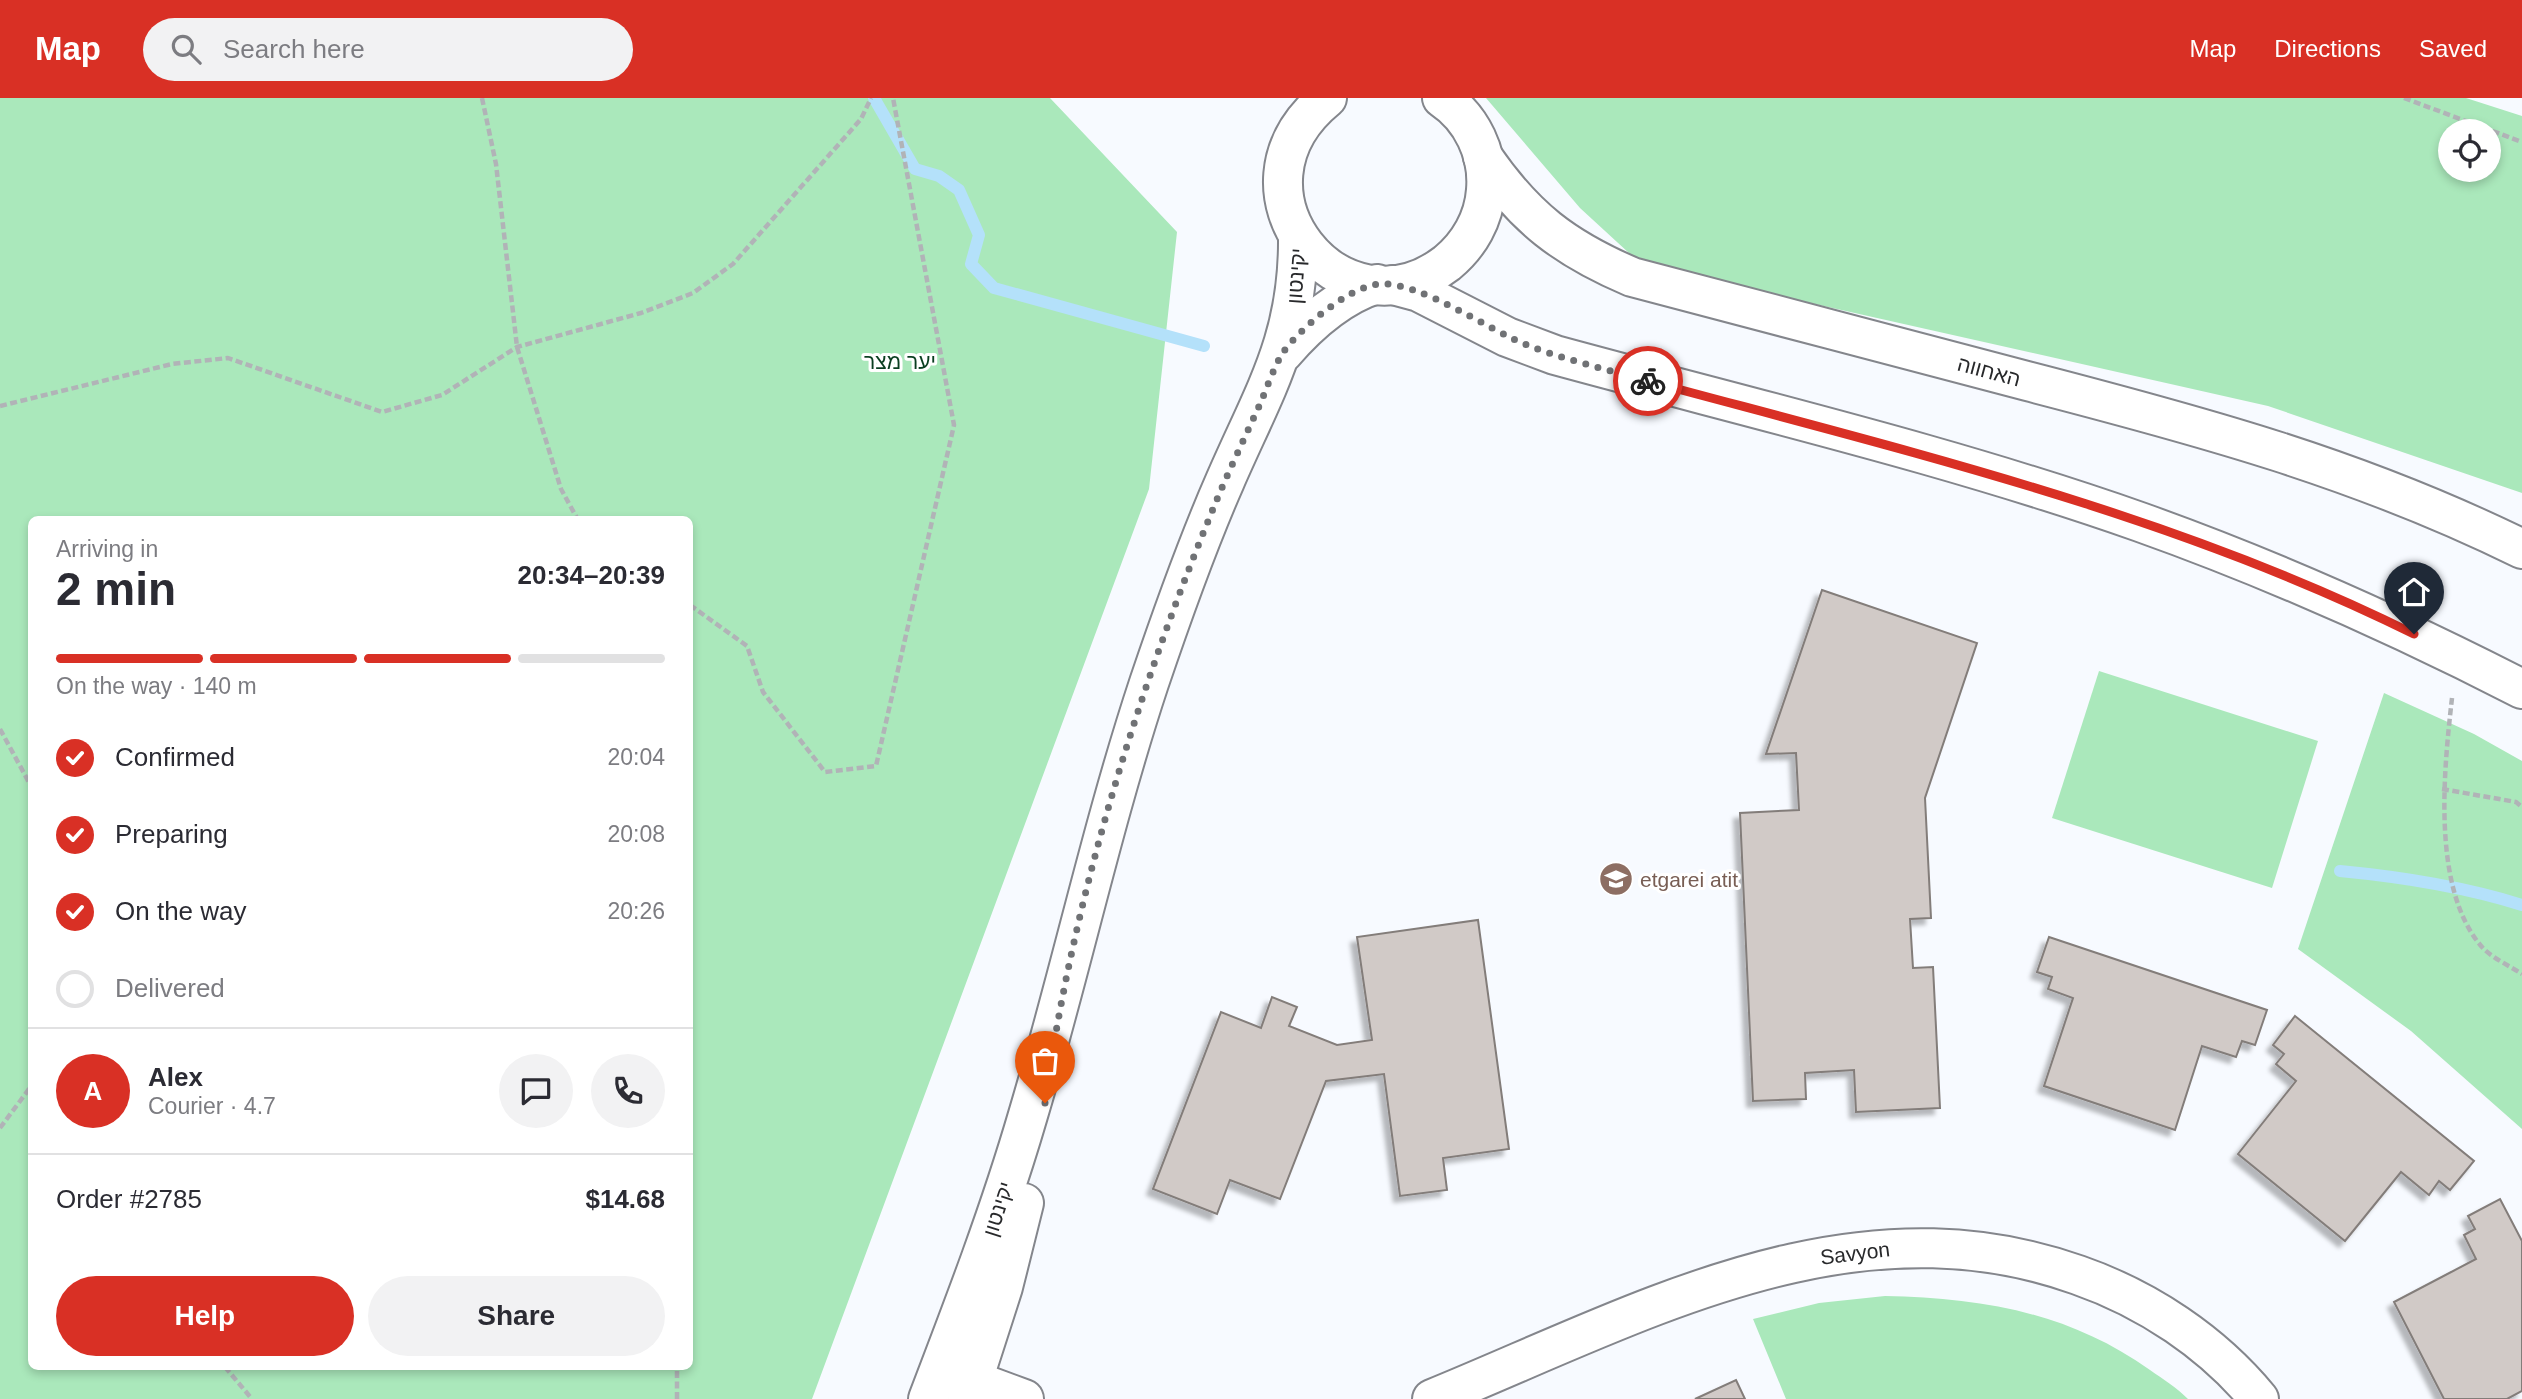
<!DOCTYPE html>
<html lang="en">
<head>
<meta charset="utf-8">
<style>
	:root { --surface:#fff; --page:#f2f2f3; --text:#2b2b33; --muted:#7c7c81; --line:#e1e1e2; --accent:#d93025 }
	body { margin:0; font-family:Arial,"Noto Sans Hebrew",sans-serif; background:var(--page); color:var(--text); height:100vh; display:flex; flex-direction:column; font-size:26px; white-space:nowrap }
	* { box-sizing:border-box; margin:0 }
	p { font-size:23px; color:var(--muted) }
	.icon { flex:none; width:38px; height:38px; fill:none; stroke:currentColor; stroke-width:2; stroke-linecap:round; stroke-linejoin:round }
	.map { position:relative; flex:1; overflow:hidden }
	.sheet { position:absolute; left:28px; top:418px; width:665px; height:854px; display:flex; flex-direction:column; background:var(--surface); border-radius:10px; box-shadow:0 4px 10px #0003 }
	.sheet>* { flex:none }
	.buttons { position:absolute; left:2438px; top:21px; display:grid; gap:14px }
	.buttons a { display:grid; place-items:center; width:63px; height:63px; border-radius:50%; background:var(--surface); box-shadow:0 4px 10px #0003; font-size:35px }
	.pin { position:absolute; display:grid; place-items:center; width:60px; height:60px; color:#fff; margin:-72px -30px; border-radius:50% 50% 50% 0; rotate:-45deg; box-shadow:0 0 7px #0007 }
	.pin .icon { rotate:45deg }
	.courier { position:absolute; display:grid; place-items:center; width:70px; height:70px; margin:-35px; border:5px solid #d93025; border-radius:50%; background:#fff; color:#222; box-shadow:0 2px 9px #0007 }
	.headline em { font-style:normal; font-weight:700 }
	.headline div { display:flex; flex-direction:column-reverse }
	.headline { display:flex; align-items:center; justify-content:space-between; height:119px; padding:0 28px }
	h1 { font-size:46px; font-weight:700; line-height:52px }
	.bar { display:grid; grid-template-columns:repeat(4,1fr); gap:10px 7px; align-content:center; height:84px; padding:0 28px }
	.bar i { height:9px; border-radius:5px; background:var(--line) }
	.bar .active { background:var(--accent) }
	.bar p { grid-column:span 4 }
	.line { display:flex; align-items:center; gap:18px; padding:0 28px; border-top:2px solid var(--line) }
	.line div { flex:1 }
	.round { display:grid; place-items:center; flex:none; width:74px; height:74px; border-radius:37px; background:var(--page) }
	ol { padding:0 28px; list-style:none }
	li { display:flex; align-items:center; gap:21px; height:77px }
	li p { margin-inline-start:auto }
	li .icon { padding:7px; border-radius:50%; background:var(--accent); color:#fff; stroke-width:4 }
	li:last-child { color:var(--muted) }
	li i { width:38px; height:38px; border:4px solid var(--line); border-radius:50% }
	.button { display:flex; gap:14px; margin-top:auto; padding:14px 28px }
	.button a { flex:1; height:80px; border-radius:42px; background:var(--accent); color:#fff; font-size:28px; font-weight:700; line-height:80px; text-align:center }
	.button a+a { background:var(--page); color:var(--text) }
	header { display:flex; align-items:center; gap:42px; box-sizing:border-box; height:98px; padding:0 35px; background:var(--accent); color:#fff }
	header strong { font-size:33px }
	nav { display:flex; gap:38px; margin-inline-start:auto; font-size:24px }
	.search { width:490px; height:63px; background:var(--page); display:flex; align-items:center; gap:18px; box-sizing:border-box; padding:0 24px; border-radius:38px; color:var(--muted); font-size:26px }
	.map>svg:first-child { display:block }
	.green { fill:#aae8bb; fill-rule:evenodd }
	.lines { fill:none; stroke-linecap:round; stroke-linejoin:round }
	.stream { stroke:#b4e1fa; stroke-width:12 }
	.building { fill:#d1cac7; stroke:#837d7a; stroke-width:2; filter:url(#shadow) }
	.minor-casing { stroke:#84868c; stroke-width:42 }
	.major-casing { stroke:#84868c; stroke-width:42 }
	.path { stroke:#b1b3b7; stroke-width:4.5; stroke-dasharray:7 3.5; stroke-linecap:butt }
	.minor { stroke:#fff; stroke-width:38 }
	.major { stroke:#fff; stroke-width:38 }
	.done { stroke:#707275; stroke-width:7; stroke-dasharray:0 12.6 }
	.route { stroke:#d93025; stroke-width:9 }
	.labels { text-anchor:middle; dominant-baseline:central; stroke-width:6; stroke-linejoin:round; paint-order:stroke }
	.street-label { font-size:21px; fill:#28292b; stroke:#fff }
	.park-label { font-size:21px; fill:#093e1f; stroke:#fff }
	.education-label { font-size:21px; fill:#785e54; stroke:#fff; text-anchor:start }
</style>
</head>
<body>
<header>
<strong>Map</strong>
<div class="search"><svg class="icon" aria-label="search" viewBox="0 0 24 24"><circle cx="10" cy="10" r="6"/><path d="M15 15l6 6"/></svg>Search here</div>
<nav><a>Map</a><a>Directions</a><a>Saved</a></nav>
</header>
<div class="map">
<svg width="2522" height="1301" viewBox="0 0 2522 1301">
	<defs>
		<filter id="shadow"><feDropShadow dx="-6" dy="6" stdDeviation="2" flood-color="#0004"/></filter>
	</defs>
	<rect width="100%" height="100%" fill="#f7faff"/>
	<g class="green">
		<path d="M0,0H1050L1177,134L1149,391L812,1301H0ZM32,422H690V1269H32Z"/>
		<path d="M1486,0H2466L2522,18V395L2268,308L1642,167L1580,110ZM2450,33H2488V72H2450Z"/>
		<polygon points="2099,573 2318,643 2272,790 2052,720"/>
		<polygon points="2384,595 2474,636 2522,663 2522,1031 2411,933 2298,851"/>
		<path d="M1885,1198C1982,1200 2068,1214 2150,1272C2163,1281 2177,1290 2188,1301H1786L1753,1221L1819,1205Z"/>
	</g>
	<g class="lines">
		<g class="stream">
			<polyline points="874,0 915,71 939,78 959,92 979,137 971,166 994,190 1204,248"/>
			<path d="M2340,773C2403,779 2462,788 2522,807"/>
		</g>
	</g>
	<g class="building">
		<polygon points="1822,492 1977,545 1925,700 1931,820 1910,821 1913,870 1933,869 1940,1010 1856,1014 1854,972 1805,975 1806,1001 1753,1003 1740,715 1799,712 1796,655 1766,656"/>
		<polygon points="1478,822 1509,1051 1443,1060 1447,1092 1400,1098 1384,976 1326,983 1280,1101 1230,1082 1217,1116 1153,1091 1221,914 1261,930 1272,899 1297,909 1289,928 1337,947 1372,942 1357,839"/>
		<polygon points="2049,839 2267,912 2255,947 2242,943 2236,959 2202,948 2175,1032 2044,988 2073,900 2048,891 2052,879 2037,874"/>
		<polygon points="2295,918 2474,1063 2450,1092 2439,1083 2429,1097 2401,1074 2345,1143 2238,1056 2296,983 2276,966 2284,956 2273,947"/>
		<polygon points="2500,1101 2522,1143 2522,1293 2507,1301 2444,1301 2394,1204 2476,1161 2464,1137 2475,1131 2468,1118"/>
		<polygon points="1736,1282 1745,1301 1695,1301"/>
	</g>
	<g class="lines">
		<g class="minor-casing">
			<g id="minor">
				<path d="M1283,255C1309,225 1339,198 1377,186"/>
				<polyline points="951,1274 1024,1301"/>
				<path d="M928,1301C964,1207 1000,1113 1028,1017C1071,873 1102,727 1149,585C1172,517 1196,449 1225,383C1264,293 1299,241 1298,139"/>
				<polyline points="967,1301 1003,1189 1024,1105"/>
				<path d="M1432,1301C1640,1216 1850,1096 2078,1177C2147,1201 2212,1244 2259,1301"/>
			</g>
		</g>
		<g class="major-casing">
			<g id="major">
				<path d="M1327,0C1214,92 1342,246 1447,165C1469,147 1484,121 1486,92C1489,56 1472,20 1442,0"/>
				<path d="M1483,59C1525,120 1564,150 1632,179C1764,214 1895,248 2027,283C2201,328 2360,371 2522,451"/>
				<path d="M1393,187L1419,194L1507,239L1555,257C1749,310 1950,357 2140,424C2272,471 2397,527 2522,591"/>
			</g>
		</g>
		<g class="path">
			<polyline points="482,0 496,66 517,249 561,391 578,422"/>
			<polyline points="2404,0 2522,44"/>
			<polyline points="0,308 172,266 228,260 382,314 442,297 517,249 641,215 693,195 733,166 861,21 871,0"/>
			<polyline points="690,507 747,548 763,594 825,674 876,668 954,327 893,0"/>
			<path d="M2452,600C2444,671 2431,791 2482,849C2492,860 2510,868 2522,876"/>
			<polyline points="0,631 32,690"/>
			<polyline points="2442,691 2516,704 2522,709"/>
			<polyline points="0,1030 32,987"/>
			<polyline points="225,1269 252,1301"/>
			<polyline points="677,1301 677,1269"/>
		</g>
		<use href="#minor" class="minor"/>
		<use href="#major" class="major"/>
	</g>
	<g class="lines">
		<path class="done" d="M1045,1005C1072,803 1139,588 1218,399C1231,368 1246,337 1260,306C1267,290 1273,271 1282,256C1299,231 1347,190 1378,186C1419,182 1491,234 1532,249C1570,263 1609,272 1648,283"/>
		<path class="route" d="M1648,283C1907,353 2173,416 2414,536"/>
	</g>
	<defs>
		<g id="school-disc" transform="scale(1.75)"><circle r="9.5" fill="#8d6e63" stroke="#fff"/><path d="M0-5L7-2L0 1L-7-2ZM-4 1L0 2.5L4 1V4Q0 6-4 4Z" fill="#fff"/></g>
	</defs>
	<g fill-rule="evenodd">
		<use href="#school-disc" x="1616" y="781"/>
	</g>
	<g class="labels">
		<g class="street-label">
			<text transform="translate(1296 178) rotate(-86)">יקינטון</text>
			<text transform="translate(1989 273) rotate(15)">האחווה</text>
			<text transform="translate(998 1111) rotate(-72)">יקינטון</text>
			<text transform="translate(1855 1155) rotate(-7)">Savyon</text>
		</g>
		<g class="park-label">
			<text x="900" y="263">יער מצר</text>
		</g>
		<g class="education-label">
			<text x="1640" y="781">etgarei atit</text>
		</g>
	</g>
</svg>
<div class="buttons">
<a><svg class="icon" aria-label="locate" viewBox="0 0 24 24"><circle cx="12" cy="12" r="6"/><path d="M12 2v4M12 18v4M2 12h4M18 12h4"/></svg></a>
</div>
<div class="pin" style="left:1045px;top:1005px;background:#ea580c"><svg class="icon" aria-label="bag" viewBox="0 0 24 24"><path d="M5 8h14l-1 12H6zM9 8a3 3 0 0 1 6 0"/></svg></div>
<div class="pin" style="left:2414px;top:536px;background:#1f2937"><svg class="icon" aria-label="home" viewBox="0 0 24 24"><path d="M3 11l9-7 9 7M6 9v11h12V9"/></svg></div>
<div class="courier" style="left:1648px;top:283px"><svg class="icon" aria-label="bike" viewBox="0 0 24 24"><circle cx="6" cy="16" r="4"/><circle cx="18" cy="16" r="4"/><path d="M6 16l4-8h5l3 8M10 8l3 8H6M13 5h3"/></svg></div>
<section class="sheet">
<div class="headline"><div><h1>2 min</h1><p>Arriving in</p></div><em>20:34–20:39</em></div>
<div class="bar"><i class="active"></i><i class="active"></i><i class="active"></i><i></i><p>On the way · 140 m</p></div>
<ol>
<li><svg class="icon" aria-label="check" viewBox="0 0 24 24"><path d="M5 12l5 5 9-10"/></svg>Confirmed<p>20:04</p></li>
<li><svg class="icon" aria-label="check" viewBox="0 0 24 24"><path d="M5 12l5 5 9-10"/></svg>Preparing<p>20:08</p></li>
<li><svg class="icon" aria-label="check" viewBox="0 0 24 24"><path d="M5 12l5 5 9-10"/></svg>On the way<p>20:26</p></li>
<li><i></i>Delivered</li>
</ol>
<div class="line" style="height:126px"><b class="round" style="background:var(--accent);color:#fff">A</b><div><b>Alex</b><p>Courier · 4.7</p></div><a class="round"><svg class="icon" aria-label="chat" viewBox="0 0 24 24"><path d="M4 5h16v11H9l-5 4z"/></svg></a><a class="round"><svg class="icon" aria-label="phone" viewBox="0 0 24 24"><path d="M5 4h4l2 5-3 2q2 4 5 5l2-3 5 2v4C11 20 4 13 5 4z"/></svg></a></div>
<div class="line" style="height:91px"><div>Order #2785</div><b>$14.68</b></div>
<div class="button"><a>Help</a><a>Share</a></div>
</section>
</div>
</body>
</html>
